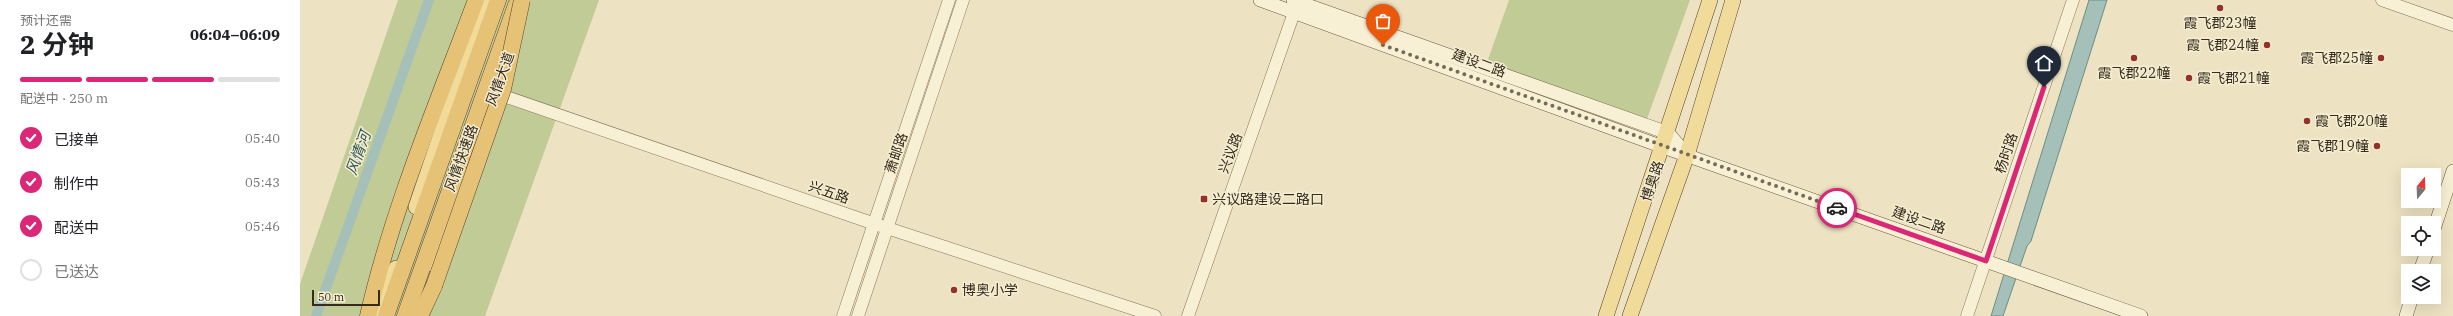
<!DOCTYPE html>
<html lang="zh">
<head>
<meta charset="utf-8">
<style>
	:root { --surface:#fff; --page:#f2f2f2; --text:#202124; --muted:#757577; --line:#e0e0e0; --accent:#db2777 }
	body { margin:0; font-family:"IBM Plex Serif","Noto Sans SC",serif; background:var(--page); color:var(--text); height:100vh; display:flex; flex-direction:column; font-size:15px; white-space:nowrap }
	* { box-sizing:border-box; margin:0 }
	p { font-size:13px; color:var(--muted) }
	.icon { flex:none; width:22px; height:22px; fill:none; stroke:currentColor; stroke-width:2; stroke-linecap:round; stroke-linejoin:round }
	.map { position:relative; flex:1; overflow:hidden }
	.details { display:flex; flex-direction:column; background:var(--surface); width:300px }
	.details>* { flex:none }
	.needle { width:26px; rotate:19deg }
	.fabs { position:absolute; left:2101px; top:168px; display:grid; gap:8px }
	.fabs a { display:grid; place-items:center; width:40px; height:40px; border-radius:0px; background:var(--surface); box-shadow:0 4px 16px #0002; font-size:20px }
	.scale { position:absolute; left:12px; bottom:10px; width:68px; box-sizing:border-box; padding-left:4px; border:2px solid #362b1d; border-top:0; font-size:11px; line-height:14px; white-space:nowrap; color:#362b1d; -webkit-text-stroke:3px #f5edd1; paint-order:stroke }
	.pin { position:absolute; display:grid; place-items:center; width:34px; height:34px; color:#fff; margin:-41px -17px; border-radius:50% 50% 50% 0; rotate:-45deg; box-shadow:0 0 4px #0007 }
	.pin .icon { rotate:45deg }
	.courier { position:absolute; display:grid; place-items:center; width:40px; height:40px; margin:-20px; border:3px solid #db2777; border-radius:50%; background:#fff; color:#222; box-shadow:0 1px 5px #0007 }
	.overview em { font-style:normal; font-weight:700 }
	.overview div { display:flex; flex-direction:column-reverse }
	.overview { display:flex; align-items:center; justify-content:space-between; height:68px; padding:0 20px }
	h1 { font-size:26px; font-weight:700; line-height:30px }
	.bar { display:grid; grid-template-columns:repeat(4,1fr); gap:6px 4px; align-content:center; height:48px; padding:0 20px }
	.bar i { height:5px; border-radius:3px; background:var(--line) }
	.bar .current { background:var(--accent) }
	.bar p { grid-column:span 4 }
	ol { padding:0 20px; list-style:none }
	li { display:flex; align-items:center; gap:12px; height:44px }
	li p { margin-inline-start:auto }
	li .icon { padding:4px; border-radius:50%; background:var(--accent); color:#fff; stroke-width:4 }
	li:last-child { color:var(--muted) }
	li i { width:22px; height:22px; border:2px solid var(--line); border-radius:50% }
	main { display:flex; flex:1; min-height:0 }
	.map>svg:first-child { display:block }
	.green { fill:#c1cb96 }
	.water { fill:#a4c0b9; stroke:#6b8d87 }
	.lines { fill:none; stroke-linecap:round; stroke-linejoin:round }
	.canal { stroke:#a4c0b9; stroke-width:10 }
	.tertiary-casing { stroke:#867459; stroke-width:13 }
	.secondary-casing { stroke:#68553d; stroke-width:14 }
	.primary-casing { stroke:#54422e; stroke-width:16 }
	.trunk-casing { stroke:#54422e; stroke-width:17 }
	.tertiary { stroke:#f8f0d5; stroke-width:12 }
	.secondary { stroke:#f8f0d5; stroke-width:13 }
	.primary { stroke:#f0db9a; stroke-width:15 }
	.trunk { stroke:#e6c276; stroke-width:16 }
	.trunk-bridge-casing { stroke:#54422e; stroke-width:17; stroke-linecap:butt }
	.trunk-bridge { stroke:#e6c276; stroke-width:16 }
	.done { stroke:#766b57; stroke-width:4; stroke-dasharray:0 7.2 }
	.route { stroke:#db2777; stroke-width:5 }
	.poi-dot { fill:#95302a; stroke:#f5edd1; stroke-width:1.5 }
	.labels { text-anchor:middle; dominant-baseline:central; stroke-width:3; stroke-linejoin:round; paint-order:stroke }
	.poi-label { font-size:14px; fill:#362b1d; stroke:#f5edd1; text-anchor:start }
	.street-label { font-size:14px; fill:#362b1d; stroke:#f5edd1 }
	.water-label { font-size:15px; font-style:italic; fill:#2d5656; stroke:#f5edd1 }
</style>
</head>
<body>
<main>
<section class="details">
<div class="overview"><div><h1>2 分钟</h1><p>预计还需</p></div><em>06:04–06:09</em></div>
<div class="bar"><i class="current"></i><i class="current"></i><i class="current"></i><i></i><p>配送中 · 250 m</p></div>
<ol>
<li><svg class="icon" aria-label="check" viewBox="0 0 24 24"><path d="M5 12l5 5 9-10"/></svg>已接单<p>05:40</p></li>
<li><svg class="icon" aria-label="check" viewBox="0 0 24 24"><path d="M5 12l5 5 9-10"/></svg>制作中<p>05:43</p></li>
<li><svg class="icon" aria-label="check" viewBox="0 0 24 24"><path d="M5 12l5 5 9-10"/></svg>配送中<p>05:46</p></li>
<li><i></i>已送达</li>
</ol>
</section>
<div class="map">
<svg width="2153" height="316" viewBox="0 0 2153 316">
	<rect width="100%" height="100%" fill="#ede3c2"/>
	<g class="green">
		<polygon points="98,0 299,0 185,316 0,316 0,284"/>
		<polygon points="1209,0 1390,0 1343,130 1184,71"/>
	</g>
	<polygon class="water" points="1789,0 1807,0 1731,241 1727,246 1703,316 1691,316"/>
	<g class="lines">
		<polyline class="canal" points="16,316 129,0"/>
		<g class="tertiary-casing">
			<g id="tertiary">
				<polyline points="2082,0 2153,25"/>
				<polyline points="195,93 575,224 855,316"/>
				<polyline points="543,316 649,0"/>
				<polyline points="558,316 663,0"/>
				<polyline points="888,316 997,4"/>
				<polyline points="1667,316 1773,0"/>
			</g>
		</g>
		<g class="secondary-casing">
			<g id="secondary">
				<polyline points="960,0 1363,147 1841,316"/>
				<polyline points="993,0 1368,133 1387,155"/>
				<polyline points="2134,229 2153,171"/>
				<polyline points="2120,271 2128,249"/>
				<polyline points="2106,316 2112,297"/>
			</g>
		</g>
		<g class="primary-casing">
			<g id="primary">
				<polyline points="116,207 187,0"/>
				<polyline points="132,264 164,176"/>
				<polyline points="73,316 96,268"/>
				<polyline points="1306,316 1410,0"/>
				<polyline points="1330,316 1387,155 1433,0"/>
			</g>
		</g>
		<g class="trunk-casing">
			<g id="trunk">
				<path d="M68,316C93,207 137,104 176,0"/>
				<polyline points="86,316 198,0"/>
				<polyline points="105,316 216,5"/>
				<polyline points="120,316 134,286"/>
			</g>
		</g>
		<use href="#tertiary" class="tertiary"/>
		<use href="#secondary" class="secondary"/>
		<use href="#primary" class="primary"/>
		<use href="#trunk" class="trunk"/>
		<g class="trunk-bridge-casing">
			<polyline id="trunk-bridge" points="134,286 203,89 222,0"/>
		</g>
		<use href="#trunk-bridge" class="trunk-bridge"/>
	</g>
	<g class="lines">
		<polyline class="done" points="1083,45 1537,208"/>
		<polyline class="route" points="1537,208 1686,261 1744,87"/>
	</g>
	<g class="poi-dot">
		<circle cx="1920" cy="8" r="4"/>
		<circle cx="1967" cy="45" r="4"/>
		<circle cx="1834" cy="58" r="4"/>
		<circle cx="2081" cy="58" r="4"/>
		<circle cx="1889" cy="78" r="4"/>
		<circle cx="2007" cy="121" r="4"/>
		<circle cx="2077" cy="146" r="4"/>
		<rect x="900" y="195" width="8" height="8" rx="2"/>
		<circle cx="654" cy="290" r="4"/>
	</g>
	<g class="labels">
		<g class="poi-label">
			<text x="1920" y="23" text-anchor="middle">霞飞郡23幢</text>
			<text x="1959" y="45" text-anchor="end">霞飞郡24幢</text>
			<text x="2073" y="58" text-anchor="end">霞飞郡25幢</text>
			<text x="1834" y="73" text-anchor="middle">霞飞郡22幢</text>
			<text x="1897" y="78">霞飞郡21幢</text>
			<text x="2015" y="121">霞飞郡20幢</text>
			<text x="2069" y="146" text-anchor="end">霞飞郡19幢</text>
			<text x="912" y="199">兴议路建设二路口</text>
			<text x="662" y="290">博奥小学</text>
		</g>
		<g class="street-label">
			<text transform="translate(1179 63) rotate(20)">建设二路</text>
			<text transform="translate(200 79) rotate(-70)">风情大道</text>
			<text transform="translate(596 153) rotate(-71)">萧邮路</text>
			<text transform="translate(930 153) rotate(-69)">兴议路</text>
			<text transform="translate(1706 153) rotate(-71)">杨时路</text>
			<text transform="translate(161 158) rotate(-70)">风情快速路</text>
			<text transform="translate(1352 181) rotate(-71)">博奥路</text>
			<text transform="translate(529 192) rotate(19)">兴五路</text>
			<text transform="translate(1619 220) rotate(19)">建设二路</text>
		</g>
		<g class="water-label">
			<text transform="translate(58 153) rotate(-70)">风情河</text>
		</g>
	</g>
</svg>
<div class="fabs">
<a><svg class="needle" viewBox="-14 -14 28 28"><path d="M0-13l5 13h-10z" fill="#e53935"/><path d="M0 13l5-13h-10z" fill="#757577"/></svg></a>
<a><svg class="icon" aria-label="locate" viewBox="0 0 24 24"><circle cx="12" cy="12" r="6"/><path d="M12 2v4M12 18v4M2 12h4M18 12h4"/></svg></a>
<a><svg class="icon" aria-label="layers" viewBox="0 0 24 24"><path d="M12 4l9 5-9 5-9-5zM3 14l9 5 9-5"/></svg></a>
</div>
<div class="scale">50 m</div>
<div class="pin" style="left:1083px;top:45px;background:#ea580c"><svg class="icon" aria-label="bag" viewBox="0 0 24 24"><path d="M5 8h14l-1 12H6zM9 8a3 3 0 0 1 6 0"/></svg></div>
<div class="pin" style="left:1744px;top:87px;background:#1f2937"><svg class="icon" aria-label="home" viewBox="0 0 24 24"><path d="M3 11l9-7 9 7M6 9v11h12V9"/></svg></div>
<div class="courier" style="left:1537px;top:208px"><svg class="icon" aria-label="car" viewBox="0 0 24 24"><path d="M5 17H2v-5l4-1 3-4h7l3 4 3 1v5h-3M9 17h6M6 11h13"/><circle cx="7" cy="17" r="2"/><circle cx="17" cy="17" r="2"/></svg></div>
</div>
</main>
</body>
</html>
